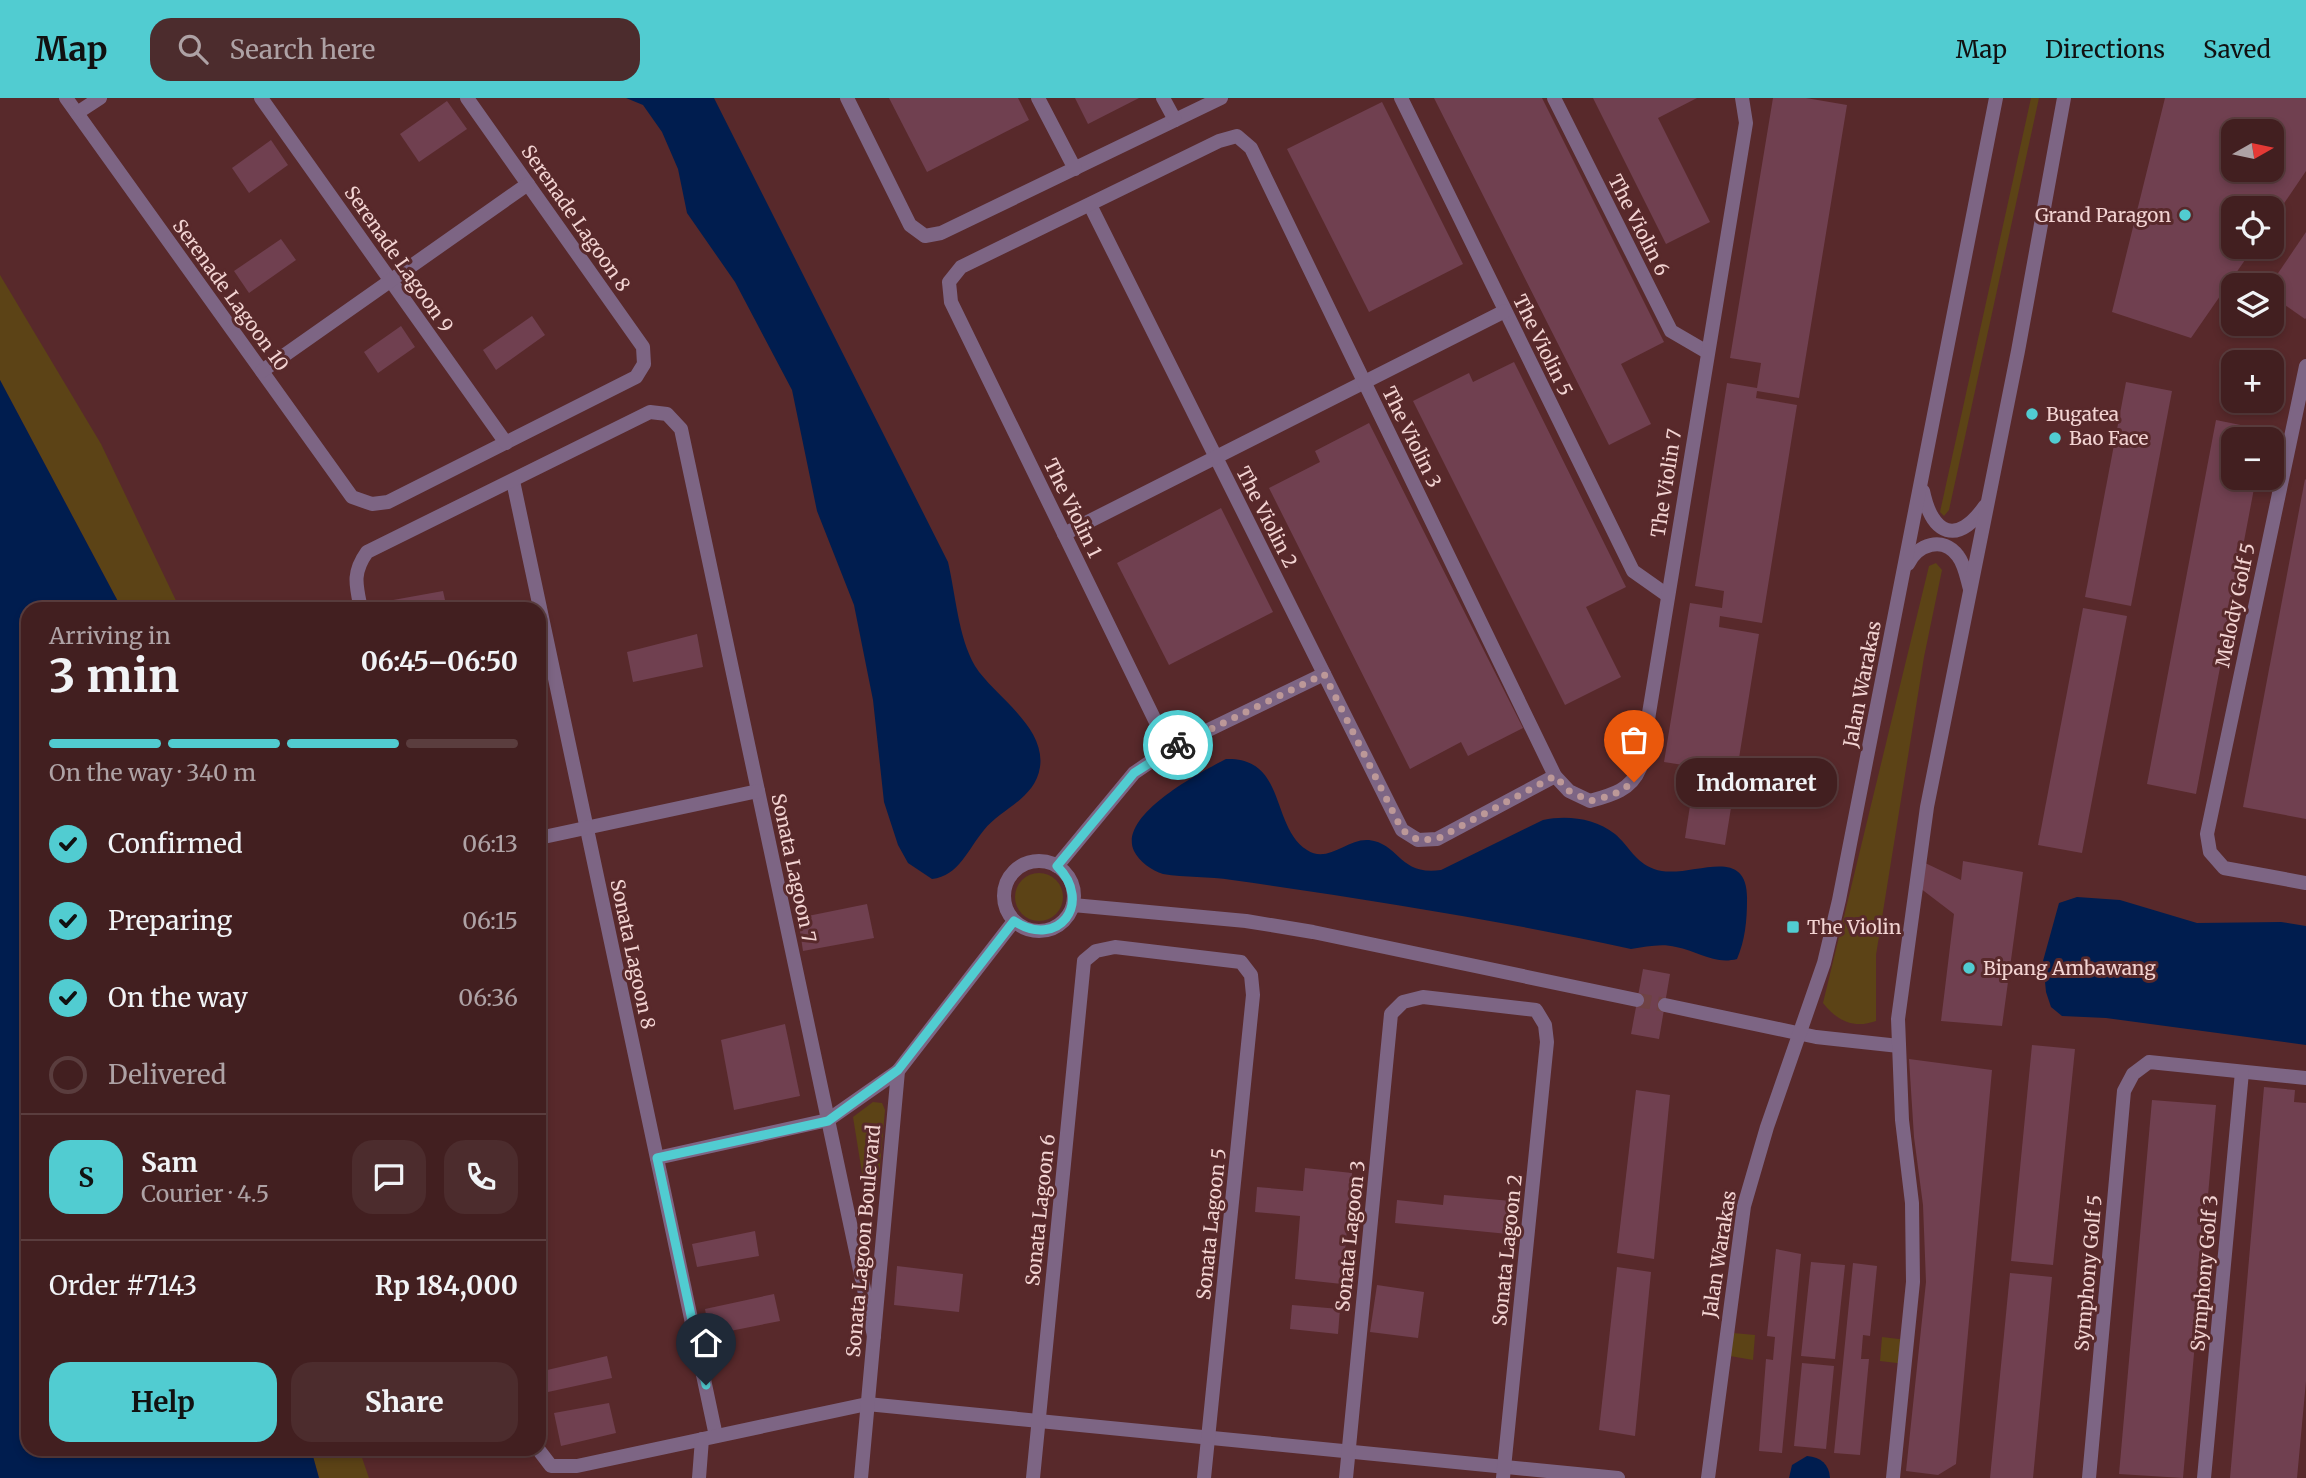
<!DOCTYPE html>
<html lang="en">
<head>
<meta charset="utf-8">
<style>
	:root { --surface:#421f20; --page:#4c2c2d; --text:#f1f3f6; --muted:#aea2a5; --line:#5a3d3e; --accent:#51ccd1 }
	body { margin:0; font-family:Merriweather,serif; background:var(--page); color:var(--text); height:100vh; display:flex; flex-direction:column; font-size:26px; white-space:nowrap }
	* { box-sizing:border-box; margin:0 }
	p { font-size:23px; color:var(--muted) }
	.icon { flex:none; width:38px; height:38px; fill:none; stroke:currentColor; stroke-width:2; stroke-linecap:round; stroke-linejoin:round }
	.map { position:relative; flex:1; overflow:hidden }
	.drawer { position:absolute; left:21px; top:504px; width:525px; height:854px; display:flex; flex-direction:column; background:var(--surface); border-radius:21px; box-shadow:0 4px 10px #0003,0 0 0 2px var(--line) }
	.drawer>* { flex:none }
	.needle { width:46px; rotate:81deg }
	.fabs { position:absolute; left:2221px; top:21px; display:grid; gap:14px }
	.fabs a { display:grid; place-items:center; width:63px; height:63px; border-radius:14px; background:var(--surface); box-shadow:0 4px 10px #0003,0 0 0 2px var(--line); font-size:35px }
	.pin { position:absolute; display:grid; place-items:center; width:60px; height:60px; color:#fff; margin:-72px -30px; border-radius:50% 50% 50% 0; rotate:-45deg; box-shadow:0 0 7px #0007 }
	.pin .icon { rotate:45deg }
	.courier { position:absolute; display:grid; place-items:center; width:70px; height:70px; margin:-35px; border:5px solid #51ccd1; border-radius:50%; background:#fff; color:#222; box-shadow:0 2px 9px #0007 }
	.bubble { position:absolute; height:49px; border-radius:21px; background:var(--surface); box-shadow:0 4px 10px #0003,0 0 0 2px var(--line); font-size:23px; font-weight:700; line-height:49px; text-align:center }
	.head em { font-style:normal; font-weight:700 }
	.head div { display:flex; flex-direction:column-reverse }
	.head { display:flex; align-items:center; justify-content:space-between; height:119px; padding:0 28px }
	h1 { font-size:46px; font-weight:700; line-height:52px }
	.bar { display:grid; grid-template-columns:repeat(4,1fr); gap:10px 7px; align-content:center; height:84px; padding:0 28px }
	.bar i { height:9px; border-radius:5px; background:var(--line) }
	.bar .active { background:var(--accent) }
	.bar p { grid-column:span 4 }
	.line { display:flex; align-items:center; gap:18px; padding:0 28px; border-top:2px solid var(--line) }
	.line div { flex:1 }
	.round { display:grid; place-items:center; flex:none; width:74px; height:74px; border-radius:21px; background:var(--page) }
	ol { padding:0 28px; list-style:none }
	li { display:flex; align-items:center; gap:21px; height:77px }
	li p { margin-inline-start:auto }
	li .icon { padding:7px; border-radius:50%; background:var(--accent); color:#111; stroke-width:4 }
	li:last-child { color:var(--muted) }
	li i { width:38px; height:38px; border:4px solid var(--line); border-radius:50% }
	.button { display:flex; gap:14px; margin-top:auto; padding:14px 28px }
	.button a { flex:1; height:80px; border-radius:21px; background:var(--accent); color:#111; font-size:28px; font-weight:700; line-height:80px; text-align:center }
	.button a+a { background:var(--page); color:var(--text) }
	header { display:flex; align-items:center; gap:42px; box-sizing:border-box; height:98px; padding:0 35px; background:var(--accent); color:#111 }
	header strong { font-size:33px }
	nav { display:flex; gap:38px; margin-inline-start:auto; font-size:24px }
	.search { width:490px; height:63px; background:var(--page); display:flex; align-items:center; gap:18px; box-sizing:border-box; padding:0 24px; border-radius:21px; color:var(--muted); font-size:26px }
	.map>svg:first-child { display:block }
	.green { fill:#5c4316 }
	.water { fill:#001d4f }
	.building { fill:#704050; fill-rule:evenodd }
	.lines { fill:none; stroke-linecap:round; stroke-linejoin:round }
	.street-tunnel { stroke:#6f4244; stroke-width:14; stroke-dasharray:14 7; stroke-linecap:butt }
	.street { stroke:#7d6584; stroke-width:14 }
	.done { stroke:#bc9898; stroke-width:7; stroke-dasharray:0 12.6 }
	.route { stroke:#51ccd1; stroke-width:9 }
	.poi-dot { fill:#51ccd1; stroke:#58292b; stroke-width:2.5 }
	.labels { text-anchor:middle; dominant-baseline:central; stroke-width:6; stroke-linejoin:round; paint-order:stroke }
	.poi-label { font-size:19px; fill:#f2d3d2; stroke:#58292b; text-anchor:start }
	.street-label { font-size:19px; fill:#f2d3d2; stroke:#58292b }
</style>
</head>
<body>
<header>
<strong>Map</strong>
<div class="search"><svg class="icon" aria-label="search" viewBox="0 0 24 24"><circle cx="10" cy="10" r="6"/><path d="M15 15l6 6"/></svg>Search here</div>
<nav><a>Map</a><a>Directions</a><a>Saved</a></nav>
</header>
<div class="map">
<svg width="2306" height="1380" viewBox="0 0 2306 1380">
	<rect width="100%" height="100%" fill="#58292b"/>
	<g class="green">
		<polygon points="2031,0 2039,0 1949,412 1944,418 1940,414"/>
		<polygon points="0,177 101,346 180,511 122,511 0,282"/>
		<path d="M1936,465L1942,472L1924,559L1876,857V923C1854,931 1837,923 1823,905L1929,468Z"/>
		<circle cx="1039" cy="799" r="24"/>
		<polygon points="873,1004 882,1005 885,1012 879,1079 872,1086 863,1081 853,1019"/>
		<polygon points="1733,1235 1755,1237 1753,1262 1730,1258"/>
		<polygon points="1882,1239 1907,1242 1905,1266 1880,1263"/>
		<polygon points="311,1351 359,1351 369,1380 319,1380"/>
	</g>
	<g class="water">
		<path d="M626,0H714L948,464C956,498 958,538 975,568C993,597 1046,628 1040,669C1035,701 1002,710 984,732C968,751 959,778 932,781L908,765L898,747L884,704L873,602L854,507L817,413L792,292L735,184L687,115L678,71L662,34L643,7Z"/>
		<polygon points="0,282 122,511 28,511 28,1351 311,1351 319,1380 0,1380"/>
		<path d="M1226,661C1287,659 1270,728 1307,752C1328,766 1347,740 1369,742C1400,746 1399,778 1441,772L1543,722C1567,717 1594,720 1615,736C1629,748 1635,764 1654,771C1687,784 1749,741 1747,803C1747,822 1745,843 1737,861C1714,867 1698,853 1676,849C1661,845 1646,849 1631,851C1499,822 1365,801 1232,782C1209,778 1185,780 1163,776C1152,773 1139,763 1134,753C1117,717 1203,673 1226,661Z"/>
		<polygon points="2077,799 2120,802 2197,825 2281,824 2306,828 2306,947 2106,920 2062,918 2051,909 2046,894 2043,863 2059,805"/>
		<path d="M1807,1358C1821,1359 1829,1366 1830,1380H1789L1792,1367Z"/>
	</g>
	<g class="building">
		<polygon points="889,0 1018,0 1029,22 927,74"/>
		<polygon points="1075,0 1139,0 1088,26"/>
		<polygon points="1434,0 1542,0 1664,244 1621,266 1651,326 1609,347"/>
		<polygon points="1593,0 1697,0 1658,20 1710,124 1666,146"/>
		<polygon points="1773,0 1806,0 1847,7 1799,300 1757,293 1756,300 1797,307 1762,525 1720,518 1719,529 1759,536 1725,747 1685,740 1696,669 1664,664 1690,505 1722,510 1724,493 1695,488 1727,285 1757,290 1761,265 1730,260"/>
		<path d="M2165,0H2306V73L2272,123V110H2233V149H2254L2191,240L2112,214ZM2233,33H2272V72H2233Z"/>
		<polygon points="447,3 467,31 419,64 400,36"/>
		<polygon points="1382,4 1463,166 1369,214 1287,51"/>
		<polygon points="271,42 288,67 249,95 232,70"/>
		<polygon points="2306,134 2306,220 2305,221 2272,198 2270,187"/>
		<polygon points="281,141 296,162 249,195 234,173"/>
		<polygon points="532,218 545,237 496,272 483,252"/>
		<polygon points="401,228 415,249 378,275 364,254"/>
		<polygon points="1514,264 1626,489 1586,509 1621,579 1565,607 1413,303 1469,275 1473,284"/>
		<polygon points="2126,284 2172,293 2131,508 2085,499"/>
		<polygon points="2216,322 2265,332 2263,341 2233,341 2233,380 2256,380 2196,696 2147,686"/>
		<polygon points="1369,325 1523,630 1468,658 1461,644 1410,671 1269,390 1320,364 1315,353"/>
		<polygon points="2305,381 2306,382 2306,721 2243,709"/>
		<polygon points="1221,410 1273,514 1169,567 1117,465"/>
		<polygon points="443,493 447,511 372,511 371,506"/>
		<polygon points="2083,510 2127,518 2082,755 2038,747"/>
		<polygon points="697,536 703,569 633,584 627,554"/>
		<polygon points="1963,763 2023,774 2002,928 1941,923 1954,816 1920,790 1923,764 1961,782"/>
		<polygon points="867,806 874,840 803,853 798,820"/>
		<polygon points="1643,871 1670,876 1659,941 1631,936"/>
		<polygon points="785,926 800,998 734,1012 721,942"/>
		<polygon points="2032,947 2075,951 2053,1167 2011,1163"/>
		<polygon points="1909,961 1992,972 1956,1366 1938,1377 1906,1373 1926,1184 1923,1107 1914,1039"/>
		<polygon points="2264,989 2295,992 2294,1004 2306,1005 2306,1283 2297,1380 2230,1380"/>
		<polygon points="1636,992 1670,997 1654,1161 1617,1155"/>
		<polygon points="2152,1002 2216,1007 2183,1380 2119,1376"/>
		<polygon points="1305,1070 1352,1075 1342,1186 1295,1181 1300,1118 1255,1114 1257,1089 1303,1093"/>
		<polygon points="1444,1097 1511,1103 1508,1136 1395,1125 1397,1102 1443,1107"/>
		<polygon points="755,1133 759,1158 697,1169 692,1146"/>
		<polygon points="1776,1151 1801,1156 1782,1355 1759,1353 1766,1261 1773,1262 1775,1239 1767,1238"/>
		<polygon points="1811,1164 1845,1167 1835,1261 1801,1258"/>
		<polygon points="1853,1165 1877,1168 1870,1238 1863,1237 1861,1261 1869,1261 1860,1357 1834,1355"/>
		<polygon points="897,1168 963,1176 959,1214 894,1207"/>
		<polygon points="1617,1169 1651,1174 1635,1338 1599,1332"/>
		<polygon points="2010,1175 2052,1179 2033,1380 1990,1380"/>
		<polygon points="1377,1187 1424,1194 1418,1240 1370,1234"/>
		<polygon points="774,1196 780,1223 710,1237 705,1211"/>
		<polygon points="1292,1207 1340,1211 1338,1236 1290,1231"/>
		<polygon points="607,1258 612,1280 548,1294 543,1273"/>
		<polygon points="1802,1265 1834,1268 1826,1351 1794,1348"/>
		<polygon points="609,1305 616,1335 561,1348 554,1315"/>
	</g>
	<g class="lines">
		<polyline class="street-tunnel" points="1637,902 1665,907"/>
		<g class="street">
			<polyline points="66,0 352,399 372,406 388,404 636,279 644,266 643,249 467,0"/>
			<polyline points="261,0 506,345"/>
			<polyline points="847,0 910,127 925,138 941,135 1221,0"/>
			<polyline points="1038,0 1075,71"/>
			<polyline points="1163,0 1175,22"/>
			<polyline points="1401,0 1633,473 1667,497"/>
			<polyline points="1554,0 1671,233 1707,254"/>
			<polyline points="77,15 100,0"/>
			<polyline points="1090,107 1402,732 1418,742 1437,741 1555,678"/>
			<polyline points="2306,268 2207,736 2210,754 2224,770 2306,785"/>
			<polyline points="262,273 528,86"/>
			<polyline points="513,383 716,1338"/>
			<path d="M1923,393C1932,437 1957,448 1985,408"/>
			<polyline points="1064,436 1505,213"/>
			<path d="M1908,466C1917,447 1943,437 1958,458C1965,467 1967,481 1970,491"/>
			<path d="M361,511C356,487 352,475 367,454L650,314L667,316L681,331L874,1238"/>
			<path d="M1169,651L951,204L949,184L961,169L1219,43L1237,38L1251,50L1555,678L1569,693L1590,703C1612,697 1631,692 1640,670L1746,25L1742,0"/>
			<polyline points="539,740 758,693"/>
			<circle cx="1039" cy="798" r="35"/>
			<polyline points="1057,768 1134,675 1169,651 1324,576"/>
			<polyline points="1073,807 1246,823 1313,834 1637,902"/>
			<polyline points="1665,907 1816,939 1899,948"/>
			<polyline points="657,1060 828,1022 898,973"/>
			<polyline points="538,1351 551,1368 577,1368 867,1306 1618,1380"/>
			<polyline points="699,1380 702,1341"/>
			<polyline points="861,1380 898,973 1014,823"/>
			<polyline points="1033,1380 1084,863 1096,853 1115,849 1241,864 1251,877 1253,897 1204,1380"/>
			<polyline points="1346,1380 1391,916 1403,904 1423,899 1536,912 1545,927 1547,944 1503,1380"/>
			<polyline points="1708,1380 1744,1108 1767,1029 1824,865 1839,802 1996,0"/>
			<polyline points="1893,1380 1913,1184 1912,1105 1902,1022 1898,921 1927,709 2018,253 2064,0"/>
			<polyline points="2089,1380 2124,993 2133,976 2149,964 2306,980"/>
			<polyline points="2204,1380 2242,974"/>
		</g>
	</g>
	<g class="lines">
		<polyline class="done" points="1178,647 1324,576 1402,732 1418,742 1437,741 1555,678 1569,693 1590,703 1613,697 1634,684"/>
		<path class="route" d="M706,1287L657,1060L828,1023L898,972L1014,823C1058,852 1094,805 1057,768L1134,675L1178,647"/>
	</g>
	<g class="poi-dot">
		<circle cx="2185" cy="117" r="7"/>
		<circle cx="2032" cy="316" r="7"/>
		<circle cx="2055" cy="340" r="7"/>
		<rect x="1786" y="822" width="14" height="14" rx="3.5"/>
		<circle cx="1969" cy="870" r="7"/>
	</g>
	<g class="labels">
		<g class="poi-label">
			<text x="2171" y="117" text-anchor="end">Grand Paragon</text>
			<text x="2046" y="316">Bugatea</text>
			<text x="2069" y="340">Bao Face</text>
			<text x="1807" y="829">The Violin</text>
			<text x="1983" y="870">Bipang Ambawang</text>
		</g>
		<g class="street-label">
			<text transform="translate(576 120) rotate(55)">Serenade Lagoon 8</text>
			<text transform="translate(1639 127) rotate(63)">The Violin 6</text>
			<text transform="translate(399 161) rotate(55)">Serenade Lagoon 9</text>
			<text transform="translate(231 197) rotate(54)">Serenade Lagoon 10</text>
			<text transform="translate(1543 247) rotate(64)">The Violin 5</text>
			<text transform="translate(1412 339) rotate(64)">The Violin 3</text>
			<text transform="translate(1666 385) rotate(-81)">The Violin 7</text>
			<text transform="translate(1073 410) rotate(64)">The Violin 1</text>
			<text transform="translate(1267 419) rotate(63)">The Violin 2</text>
			<text transform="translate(2235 507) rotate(-78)">Melody Golf 5</text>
			<text transform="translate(1862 586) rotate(-79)">Jalan Warakas</text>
			<text transform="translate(794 770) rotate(78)">Sonata Lagoon 7</text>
			<text transform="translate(633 856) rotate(78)">Sonata Lagoon 8</text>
			<text transform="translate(1040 1112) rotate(-84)">Sonata Lagoon 6</text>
			<text transform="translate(1211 1126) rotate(-84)">Sonata Lagoon 5</text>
			<text transform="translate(1350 1138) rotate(-84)">Sonata Lagoon 3</text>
			<text transform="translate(863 1143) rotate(-85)">Sonata Lagoon Boulevard</text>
			<text transform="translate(1507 1152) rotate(-84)">Sonata Lagoon 2</text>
			<text transform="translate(1719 1156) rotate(-81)">Jalan Warakas</text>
			<text transform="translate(2088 1175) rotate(-85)">Symphony Golf 5</text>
			<text transform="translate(2204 1175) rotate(-85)">Symphony Golf 3</text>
		</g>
	</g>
</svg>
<div class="fabs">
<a><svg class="needle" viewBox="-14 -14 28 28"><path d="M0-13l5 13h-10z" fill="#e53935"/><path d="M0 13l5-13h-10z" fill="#aea2a5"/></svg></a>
<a><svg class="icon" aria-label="locate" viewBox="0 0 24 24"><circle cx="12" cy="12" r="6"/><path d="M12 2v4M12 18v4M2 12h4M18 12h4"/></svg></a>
<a><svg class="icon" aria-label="layers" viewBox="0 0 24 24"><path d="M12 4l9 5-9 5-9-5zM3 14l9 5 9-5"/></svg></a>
<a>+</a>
<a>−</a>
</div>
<div class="pin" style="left:1634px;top:684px;background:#ea580c"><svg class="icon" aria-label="bag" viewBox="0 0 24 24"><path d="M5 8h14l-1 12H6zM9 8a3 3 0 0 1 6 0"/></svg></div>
<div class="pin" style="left:706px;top:1287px;background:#1f2937"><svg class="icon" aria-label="home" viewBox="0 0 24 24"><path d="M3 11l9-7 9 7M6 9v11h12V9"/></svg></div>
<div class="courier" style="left:1178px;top:647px"><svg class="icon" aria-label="bike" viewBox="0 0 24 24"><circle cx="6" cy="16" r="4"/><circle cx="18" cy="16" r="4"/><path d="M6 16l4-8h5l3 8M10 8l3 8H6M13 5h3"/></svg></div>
<div class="bubble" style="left:1676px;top:660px;width:161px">Indomaret</div>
<section class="drawer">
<div class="head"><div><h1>3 min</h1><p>Arriving in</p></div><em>06:45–06:50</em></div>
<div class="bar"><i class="active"></i><i class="active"></i><i class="active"></i><i></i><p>On the way · 340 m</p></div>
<ol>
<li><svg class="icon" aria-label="check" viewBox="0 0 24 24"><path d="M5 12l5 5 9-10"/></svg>Confirmed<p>06:13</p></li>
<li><svg class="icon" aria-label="check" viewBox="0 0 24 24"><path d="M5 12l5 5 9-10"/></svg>Preparing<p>06:15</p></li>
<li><svg class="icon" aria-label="check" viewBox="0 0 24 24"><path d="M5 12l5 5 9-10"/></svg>On the way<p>06:36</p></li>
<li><i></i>Delivered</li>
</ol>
<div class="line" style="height:126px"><b class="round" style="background:var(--accent);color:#111">S</b><div><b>Sam</b><p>Courier · 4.5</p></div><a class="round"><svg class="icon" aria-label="chat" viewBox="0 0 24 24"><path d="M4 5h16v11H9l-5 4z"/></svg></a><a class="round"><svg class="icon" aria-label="phone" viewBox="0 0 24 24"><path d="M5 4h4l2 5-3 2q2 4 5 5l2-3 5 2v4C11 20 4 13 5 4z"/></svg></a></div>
<div class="line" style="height:91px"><div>Order #7143</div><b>Rp 184,000</b></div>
<div class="button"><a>Help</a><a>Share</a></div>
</section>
</div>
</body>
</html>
